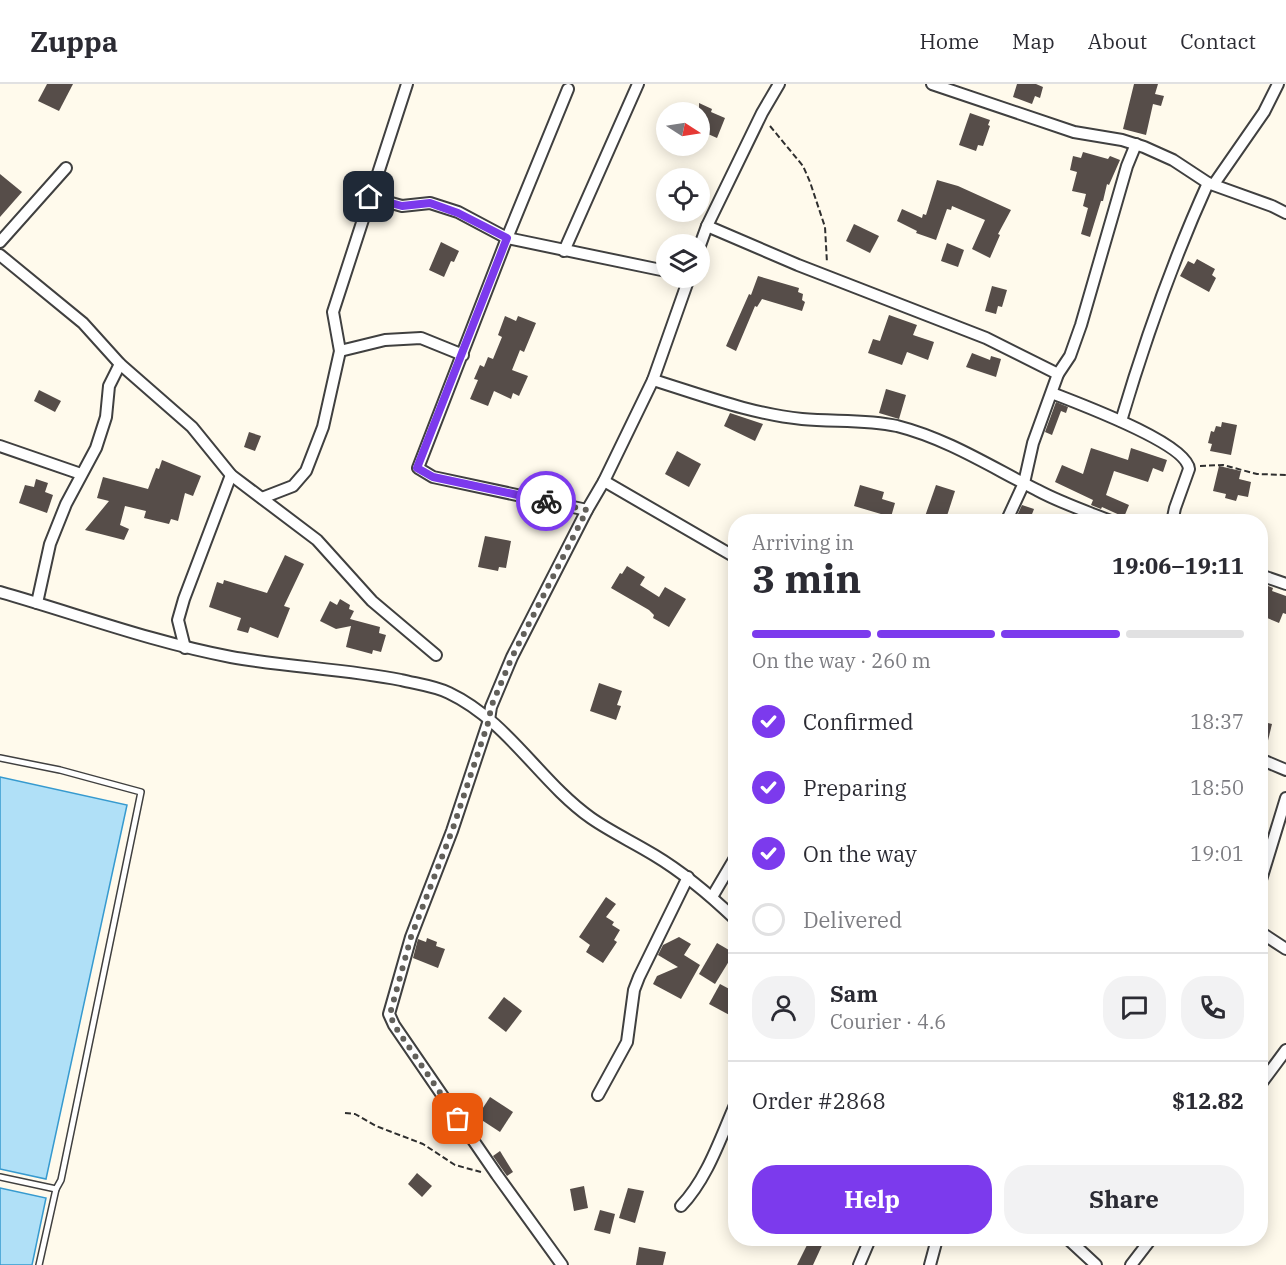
<!DOCTYPE html>
<html lang="en">
<head>
<meta charset="utf-8">
<style>
	:root { --surface:#fff; --page:#f2f2f3; --text:#2b2b33; --muted:#7c7c81; --line:#e1e1e2; --accent:#7c3aed }
	body { margin:0; font-family:"IBM Plex Serif",serif; background:var(--page); color:var(--text); height:100vh; display:flex; flex-direction:column; font-size:22px; white-space:nowrap }
	* { box-sizing:border-box; margin:0 }
	p { font-size:20px; color:var(--muted) }
	.icon { flex:none; width:33px; height:33px; fill:none; stroke:currentColor; stroke-width:2; stroke-linecap:round; stroke-linejoin:round }
	.map { position:relative; flex:1; overflow:hidden }
	.details { position:absolute; left:728px; top:430px; width:540px; height:732px; display:flex; flex-direction:column; background:var(--surface); border-radius:24px; box-shadow:0 3px 15px #0003 }
	.details>* { flex:none }
	.needle { width:39px; rotate:102deg }
	.controls { position:absolute; left:656px; top:18px; display:grid; gap:12px }
	.controls a { display:grid; place-items:center; width:54px; height:54px; border-radius:50%; background:var(--surface); box-shadow:0 3px 15px #0003; font-size:30px }
	.pin { position:absolute; display:grid; place-items:center; width:51px; height:51px; color:#fff; margin:-26px; border-radius:12px; box-shadow:0 3px 9px #0006 }
	.courier { position:absolute; display:grid; place-items:center; width:60px; height:60px; margin:-30px; border:4px solid #7c3aed; border-radius:50%; background:#fff; color:#222; box-shadow:0 2px 8px #0007 }
	.head em { font-style:normal; font-weight:700 }
	.head div { display:flex; flex-direction:column-reverse }
	.head { display:flex; align-items:center; justify-content:space-between; height:102px; padding:0 24px }
	h1 { font-size:39px; font-weight:700; line-height:45px }
	.bar { display:grid; grid-template-columns:repeat(4,1fr); gap:9px 6px; align-content:center; height:72px; padding:0 24px }
	.bar i { height:8px; border-radius:4px; background:var(--line) }
	.bar .current { background:var(--accent) }
	.bar p { grid-column:span 4 }
	.line { display:flex; align-items:center; gap:15px; padding:0 24px; border-top:2px solid var(--line) }
	.line div { flex:1 }
	.round { display:grid; place-items:center; flex:none; width:63px; height:63px; border-radius:24px; background:var(--page) }
	ol { padding:0 24px; list-style:none }
	li { display:flex; align-items:center; gap:18px; height:66px }
	li p { margin-inline-start:auto }
	li .icon { padding:6px; border-radius:50%; background:var(--accent); color:#fff; stroke-width:4 }
	li:last-child { color:var(--muted) }
	li i { width:33px; height:33px; border:3px solid var(--line); border-radius:50% }
	.cta { display:flex; gap:12px; margin-top:auto; padding:12px 24px }
	.cta a { flex:1; height:69px; border-radius:24px; background:var(--accent); color:#fff; font-size:24px; font-weight:700; line-height:69px; text-align:center }
	.cta a+a { background:var(--page); color:var(--text) }
	header { display:flex; align-items:center; gap:36px; box-sizing:border-box; height:84px; padding:0 30px; background:var(--surface); border-bottom:2px solid var(--line) }
	header strong { font-size:28px }
	nav { display:flex; gap:33px; margin-inline-start:auto; font-size:21px }
	.map>svg:first-child { display:block }
	.water { fill:#b0e0f7; stroke:#369acf; stroke-width:1.5 }
	.building { fill:#564d49 }
	.lines { fill:none; stroke-linecap:round; stroke-linejoin:round }
	.lane-casing { stroke:#404040; stroke-width:8 }
	.street-casing { stroke:#404040; stroke-width:14 }
	.path { stroke:#2f2f2f; stroke-width:2; stroke-dasharray:6 3; stroke-linecap:butt }
	.lane { stroke:#fff; stroke-width:5 }
	.street { stroke:#fff; stroke-width:10 }
	.done { stroke:#62605b; stroke-width:6; stroke-dasharray:0 10.8 }
	.route { stroke:#7c3aed; stroke-width:8 }
</style>
</head>
<body>
<header>
<strong>Zuppa</strong>
<nav><a>Home</a><a>Map</a><a>About</a><a>Contact</a></nav>
</header>
<div class="map">
<svg width="1286" height="1181" viewBox="0 0 1286 1181">
	<rect width="100%" height="100%" fill="#fffaec"/>
	<g class="water">
		<polygon points="0,693 127,721 46,1095 0,1085"/>
		<polygon points="0,1104 46,1114 32,1181 0,1181"/>
	</g>
	<g class="building">
		<polygon points="47,0 73,0 59,27 38,17"/>
		<polygon points="1017,0 1036,0 1043,3 1040,14 1035,12 1032,20 1013,13"/>
		<polygon points="1134,0 1158,0 1155,10 1164,12 1161,22 1153,20 1146,51 1123,45"/>
		<polygon points="699,19 712,25 711,28 725,34 717,54 699,46"/>
		<polygon points="970,29 990,36 988,41 990,42 983,62 978,61 976,67 959,61"/>
		<polygon points="1083,68 1108,75 1110,72 1120,76 1109,101 1107,100 1103,117 1101,117 1090,153 1081,150 1088,124 1083,122 1086,110 1072,107 1077,88 1070,86 1073,72 1081,74"/>
		<polygon points="0,90 22,108 0,133"/>
		<polygon points="937,96 958,102 1011,126 998,150 1000,151 990,174 972,165 985,136 952,122 951,126 947,125 936,156 916,149 917,147 897,137 902,125 922,134 923,130 926,131"/>
		<polygon points="854,140 879,152 870,169 846,157"/>
		<polygon points="441,158 459,167 454,178 451,177 444,193 429,186"/>
		<polygon points="947,159 964,166 958,183 941,177"/>
		<polygon points="1197,175 1215,185 1212,191 1216,194 1209,208 1180,192 1188,177 1194,180"/>
		<polygon points="758,192 799,204 798,208 803,210 802,216 805,218 802,227 762,215 757,223 755,222 736,267 726,262 749,210 751,211"/>
		<polygon points="992,202 1007,206 1002,223 998,222 996,230 985,227"/>
		<polygon points="889,231 917,241 913,251 934,258 928,276 907,268 902,281 868,269 873,255 880,257"/>
		<polygon points="505,232 516,237 518,232 536,239 524,268 520,266 512,286 528,292 519,312 513,309 511,315 494,307 488,322 470,315 478,296 474,295 480,281 484,283 488,273 493,275 502,253 498,251"/>
		<polygon points="972,269 990,276 991,272 1001,275 996,293 966,283"/>
		<polygon points="886,305 906,311 899,335 879,329"/>
		<polygon points="39,306 61,317 55,328 34,317"/>
		<polygon points="1056,318 1068,323 1066,329 1061,327 1052,351 1045,348"/>
		<polygon points="730,329 763,340 755,357 724,342"/>
		<polygon points="1222,338 1237,341 1231,371 1210,367 1212,360 1208,359 1211,347 1214,348 1216,342 1221,343"/>
		<polygon points="249,348 261,352 255,367 244,363"/>
		<polygon points="1091,364 1128,376 1131,364 1167,376 1163,388 1153,384 1148,398 1114,387 1106,411 1129,421 1124,433 1102,423 1101,425 1091,421 1093,416 1055,398 1062,381 1083,390"/>
		<polygon points="677,367 701,380 689,403 665,390"/>
		<polygon points="162,376 201,392 193,412 185,409 178,437 171,435 169,440 144,434 146,427 125,422 120,441 129,445 124,456 85,446 109,417 97,414 103,393 148,405 156,384 159,385"/>
		<polygon points="1219,382 1241,387 1239,395 1251,398 1248,413 1238,411 1236,417 1225,414 1226,410 1213,407"/>
		<polygon points="36,395 48,399 45,408 53,411 47,429 19,419 25,401 34,403"/>
		<polygon points="860,401 884,408 882,415 895,419 891,433 854,422"/>
		<polygon points="936,401 955,407 945,438 923,438"/>
		<polygon points="1022,421 1034,425 1029,438 1014,438"/>
		<polygon points="485,452 511,457 506,484 499,483 498,487 478,483"/>
		<polygon points="285,471 304,480 284,522 290,524 278,554 250,543 248,549 237,546 241,534 209,523 217,498 223,500 224,496 267,509"/>
		<polygon points="627,482 645,493 640,501 659,513 665,503 686,515 669,543 653,534 654,531 649,526 611,504 620,489 622,490"/>
		<polygon points="1260,499 1273,504 1272,507 1286,512 1286,530 1283,529 1279,539 1260,531"/>
		<polygon points="340,515 350,521 349,525 354,527 350,535 380,543 379,549 386,551 381,568 373,566 372,570 346,563 351,542 336,545 320,537 330,517 337,521"/>
		<polygon points="599,599 622,607 617,621 621,622 616,636 590,627"/>
		<polygon points="1260,637 1272,640 1265,669 1260,668"/>
		<polygon points="606,813 616,820 606,833 614,838 612,841 620,846 614,856 617,858 603,879 586,868 590,861 579,853"/>
		<polygon points="679,853 691,860 684,871 700,881 681,915 653,900 657,892 678,883 658,871 663,861"/>
		<polygon points="427,854 437,858 436,862 445,865 438,884 413,874 418,855 426,858"/>
		<polygon points="717,859 734,869 715,900 699,890"/>
		<polygon points="720,900 735,908 735,934 709,920"/>
		<polygon points="504,913 522,927 506,948 488,934"/>
		<polygon points="490,1013 513,1028 500,1048 477,1033"/>
		<polygon points="500,1067 513,1088 507,1092 493,1072"/>
		<polygon points="417,1089 432,1102 422,1113 408,1100"/>
		<polygon points="584,1102 588,1124 574,1127 570,1105"/>
		<polygon points="628,1104 644,1107 635,1139 619,1134"/>
		<polygon points="600,1126 615,1130 610,1150 594,1146"/>
		<polygon points="810,1155 825,1155 813,1181 797,1181"/>
		<polygon points="639,1163 666,1168 663,1181 636,1181"/>
	</g>
	<g class="lines">
		<g class="lane-casing">
			<g id="lane">
				<polyline points="0,674 60,686 141,708 61,1096 56,1105 39,1181"/>
				<polyline points="0,1093 56,1105"/>
			</g>
		</g>
		<g class="street-casing">
			<g id="street">
				<polyline points="932,0 1074,48 1122,56 1144,63 1173,76 1208,99 1272,122 1286,129"/>
				<polyline points="568,5 507,154 418,384 433,393 587,426"/>
				<polyline points="1214,100 1264,28 1278,0"/>
				<polyline points="370,113 402,122 430,119 458,128 507,154 666,187"/>
				<polyline points="707,142 798,181 986,254 1058,290"/>
				<polyline points="0,158 66,84"/>
				<polyline points="699,164 707,142 762,29 779,0"/>
				<polyline points="564,167 638,0"/>
				<polyline points="0,171 83,239 120,280 192,343 231,391 317,456 372,517 436,571"/>
				<polyline points="340,267 385,256 421,254 463,271"/>
				<path d="M653,296C702,311 751,330 802,335C834,338 866,335 897,342C948,355 991,383 1037,406C1061,419 1088,428 1113,438"/>
				<path d="M1052,309C1077,319 1187,359 1189,385L1175,424L1172,438"/>
				<path d="M1121,337C1145,256 1173,176 1208,99"/>
				<polyline points="0,362 81,390"/>
				<polyline points="604,397 735,473"/>
				<polyline points="262,414 293,402 306,387 323,343 340,267 333,228 407,0"/>
				<polyline points="1006,438 1024,399 1033,359 1058,290 1070,272 1081,241 1127,82 1136,60"/>
				<polyline points="1260,491 1286,500"/>
				<path d="M0,508C77,530 152,558 231,573C287,583 345,585 401,596C417,600 435,602 449,609C508,637 540,698 591,734C611,748 633,758 654,771C684,789 710,811 735,835"/>
				<polyline points="37,519 50,460 66,420 96,364 106,333 109,302 120,280"/>
				<polyline points="185,564 178,536 184,515 231,391"/>
				<polyline points="1260,675 1286,686"/>
				<polyline points="1260,799 1286,714"/>
				<polyline points="712,813 735,774"/>
				<polyline points="1260,848 1286,865"/>
				<polyline points="1260,1001 1286,966"/>
				<polyline points="598,1011 627,958 634,906 639,893 688,793"/>
				<path d="M681,1122C707,1095 720,1055 735,1021"/>
				<polyline points="1068,1155 1096,1181"/>
				<polyline points="562,1181 497,1091 394,941 389,930 411,853 452,747 489,636 491,623 512,573 587,426 604,397 653,296 689,194"/>
				<polyline points="859,1181 870,1155"/>
				<polyline points="930,1181 937,1155"/>
				<polyline points="1131,1181 1151,1155"/>
			</g>
		</g>
		<g class="path">
			<polyline points="770,42 803,82 810,98 825,143 827,179"/>
			<polyline points="1200,382 1223,381 1257,390 1286,391"/>
			<polyline points="345,1029 355,1030 376,1042 423,1060 455,1081 481,1088"/>
		</g>
		<use href="#lane" class="lane"/>
		<use href="#street" class="street"/>
	</g>
	<g class="lines">
		<polyline class="done" points="458,1035 394,941 390,930 411,853 452,747 489,636 491,623 512,573 587,426 546,417"/>
		<polyline class="route" points="369,113 402,122 430,119 458,129 507,154 417,384 433,393 546,417"/>
	</g>
</svg>
<div class="controls">
<a><svg class="needle" viewBox="-14 -14 28 28"><path d="M0-13l5 13h-10z" fill="#e53935"/><path d="M0 13l5-13h-10z" fill="#7c7c81"/></svg></a>
<a><svg class="icon" aria-label="locate" viewBox="0 0 24 24"><circle cx="12" cy="12" r="6"/><path d="M12 2v4M12 18v4M2 12h4M18 12h4"/></svg></a>
<a><svg class="icon" aria-label="layers" viewBox="0 0 24 24"><path d="M12 4l9 5-9 5-9-5zM3 14l9 5 9-5"/></svg></a>
</div>
<div class="pin" style="left:458px;top:1035px;background:#ea580c"><svg class="icon" aria-label="bag" viewBox="0 0 24 24"><path d="M5 8h14l-1 12H6zM9 8a3 3 0 0 1 6 0"/></svg></div>
<div class="pin" style="left:369px;top:113px;background:#1f2937"><svg class="icon" aria-label="home" viewBox="0 0 24 24"><path d="M3 11l9-7 9 7M6 9v11h12V9"/></svg></div>
<div class="courier" style="left:546px;top:417px"><svg class="icon" aria-label="bike" viewBox="0 0 24 24"><circle cx="6" cy="16" r="4"/><circle cx="18" cy="16" r="4"/><path d="M6 16l4-8h5l3 8M10 8l3 8H6M13 5h3"/></svg></div>
<section class="details">
<div class="head"><div><h1>3 min</h1><p>Arriving in</p></div><em>19:06–19:11</em></div>
<div class="bar"><i class="current"></i><i class="current"></i><i class="current"></i><i></i><p>On the way · 260 m</p></div>
<ol>
<li><svg class="icon" aria-label="check" viewBox="0 0 24 24"><path d="M5 12l5 5 9-10"/></svg>Confirmed<p>18:37</p></li>
<li><svg class="icon" aria-label="check" viewBox="0 0 24 24"><path d="M5 12l5 5 9-10"/></svg>Preparing<p>18:50</p></li>
<li><svg class="icon" aria-label="check" viewBox="0 0 24 24"><path d="M5 12l5 5 9-10"/></svg>On the way<p>19:01</p></li>
<li><i></i>Delivered</li>
</ol>
<div class="line" style="height:108px"><a class="round"><svg class="icon" aria-label="person" viewBox="0 0 24 24"><circle cx="12" cy="8" r="4"/><path d="M4 21q1-7 8-7t8 7"/></svg></a><div><b>Sam</b><p>Courier · 4.6</p></div><a class="round"><svg class="icon" aria-label="chat" viewBox="0 0 24 24"><path d="M4 5h16v11H9l-5 4z"/></svg></a><a class="round"><svg class="icon" aria-label="phone" viewBox="0 0 24 24"><path d="M5 4h4l2 5-3 2q2 4 5 5l2-3 5 2v4C11 20 4 13 5 4z"/></svg></a></div>
<div class="line" style="height:78px"><div>Order #2868</div><b>$12.82</b></div>
<div class="cta"><a>Help</a><a>Share</a></div>
</section>
</div>
</body>
</html>
